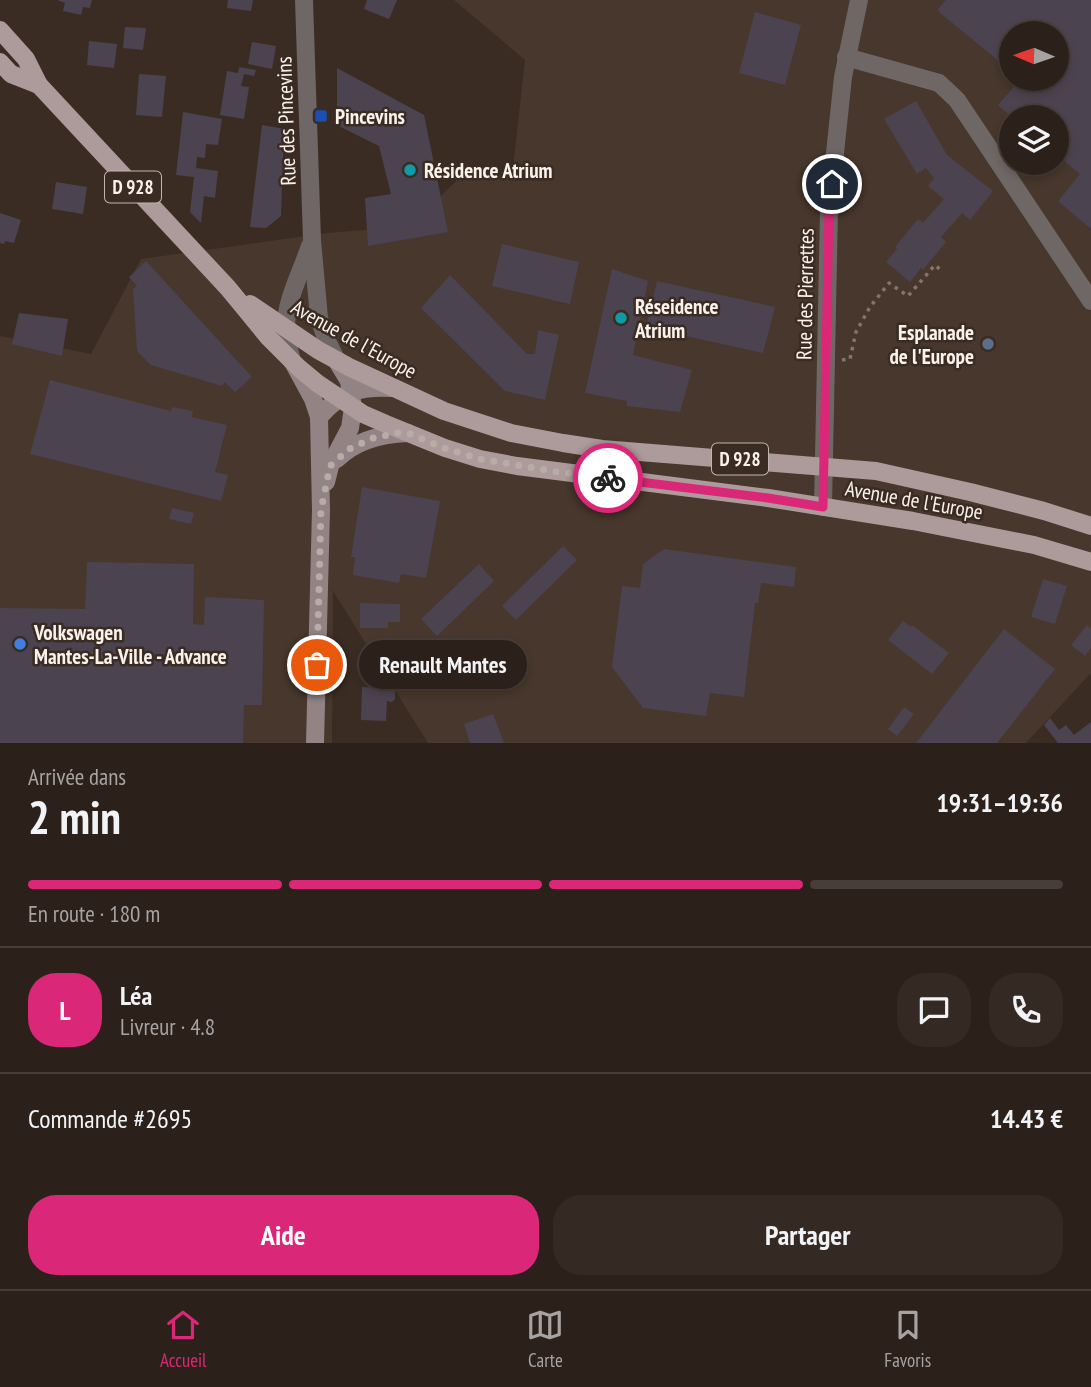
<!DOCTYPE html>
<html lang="fr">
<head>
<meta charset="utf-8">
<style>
	:root { --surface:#2c211a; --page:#342923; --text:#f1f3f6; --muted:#a6a3a2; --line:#483e39; --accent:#db2777 }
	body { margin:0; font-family:"PT Sans Narrow",sans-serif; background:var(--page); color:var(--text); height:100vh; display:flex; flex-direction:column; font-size:26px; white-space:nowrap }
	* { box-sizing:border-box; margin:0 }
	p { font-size:23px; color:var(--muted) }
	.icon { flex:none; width:38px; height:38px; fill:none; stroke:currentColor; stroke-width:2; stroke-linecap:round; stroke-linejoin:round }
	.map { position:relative; height:743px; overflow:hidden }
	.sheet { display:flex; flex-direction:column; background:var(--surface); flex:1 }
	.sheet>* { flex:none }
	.needle { width:46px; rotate:272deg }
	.fabs { position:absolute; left:999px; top:21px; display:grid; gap:14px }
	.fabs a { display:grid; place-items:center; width:70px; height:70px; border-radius:50%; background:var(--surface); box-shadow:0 4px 10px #0003,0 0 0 2px var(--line); font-size:35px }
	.pin { position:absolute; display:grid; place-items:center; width:60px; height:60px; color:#fff; margin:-30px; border:4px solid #fff; border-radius:50%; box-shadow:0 2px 7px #0007 }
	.courier { position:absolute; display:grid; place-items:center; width:70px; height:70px; margin:-35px; border:5px solid #db2777; border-radius:50%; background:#fff; color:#222; box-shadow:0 2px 9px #0007 }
	.bubble { position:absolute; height:49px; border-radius:24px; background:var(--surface); box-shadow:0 4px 10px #0003,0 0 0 2px var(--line); font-size:23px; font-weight:700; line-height:49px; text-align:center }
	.head em { font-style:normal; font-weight:700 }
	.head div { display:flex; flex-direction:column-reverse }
	.head { display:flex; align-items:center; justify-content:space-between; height:119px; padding:0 28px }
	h1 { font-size:46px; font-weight:700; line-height:52px }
	.bar { display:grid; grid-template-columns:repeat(4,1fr); gap:10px 7px; align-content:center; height:84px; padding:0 28px }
	.bar i { height:9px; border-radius:5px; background:var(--line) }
	.bar .on { background:var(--accent) }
	.bar p { grid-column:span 4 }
	.line { display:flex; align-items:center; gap:18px; padding:0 28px; border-top:2px solid var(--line) }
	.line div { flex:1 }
	.round { display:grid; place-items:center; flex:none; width:74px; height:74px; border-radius:28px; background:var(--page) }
	.action { display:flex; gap:14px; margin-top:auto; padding:14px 28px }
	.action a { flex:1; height:80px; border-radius:28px; background:var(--accent); color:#fff; font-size:28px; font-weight:700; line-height:80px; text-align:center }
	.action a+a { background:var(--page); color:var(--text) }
	.tabs { display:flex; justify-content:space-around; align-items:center; height:98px; border-top:2px solid var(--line); background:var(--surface); font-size:19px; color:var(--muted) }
	.tabs a { display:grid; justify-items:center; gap:4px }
	.tabs .on { color:var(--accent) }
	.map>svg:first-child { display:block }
	.commercial { fill:#47372c; fill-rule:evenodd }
	.building { fill:#4c4350 }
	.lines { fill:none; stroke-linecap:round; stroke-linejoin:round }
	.path { stroke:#81756d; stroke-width:3.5; stroke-dasharray:3.5 5; stroke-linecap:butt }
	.street { stroke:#6f6666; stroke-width:18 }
	.secondary { stroke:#928485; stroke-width:18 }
	.primary { stroke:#ad9b9c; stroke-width:18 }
	.done { stroke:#b7ada6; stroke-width:7; stroke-dasharray:0 12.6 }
	.route { stroke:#db2777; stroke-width:9 }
	.transit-dot { fill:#1a4fb4; stroke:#3a2c23; stroke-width:2.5 }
	.culture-dot { fill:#0f9aa8; stroke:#3a2c23; stroke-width:2.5 }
	.service-dot { fill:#5c6f8a; stroke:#3a2c23; stroke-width:2.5 }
	.shop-dot { fill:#3f7fe0; stroke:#3a2c23; stroke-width:2.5 }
	.labels { text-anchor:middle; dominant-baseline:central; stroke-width:5; stroke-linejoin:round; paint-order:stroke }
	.shield { fill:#3a2c23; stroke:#c1b7b0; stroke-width:2 }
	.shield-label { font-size:19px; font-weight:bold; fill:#fbf2ec }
	.poi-label { font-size:21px; font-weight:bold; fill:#fbf2ec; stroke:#3a2c23; text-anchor:start }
	.street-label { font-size:21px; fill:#fbf2ec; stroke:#3a2c23 }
</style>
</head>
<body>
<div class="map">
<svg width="1091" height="743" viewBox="0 0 1091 743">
	<rect width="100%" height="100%" fill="#3a2c23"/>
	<path class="commercial" d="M454,0H1091V673L1026,743H428L333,591L332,743H0V336L91,354L141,259L328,233L411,226L464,173L512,177L525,60ZM1012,33H1057V79H1012ZM1012,117H1057V163H1012Z"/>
	<g class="building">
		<polygon points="57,0 92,0 90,8 83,7 81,15 63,11 65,3"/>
		<polygon points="228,0 253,0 251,11 227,8"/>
		<polygon points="367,0 397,0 389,19 364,9"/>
		<polygon points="946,0 1091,0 1091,229 1059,202 1059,200 1080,174 1057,155 1057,117 1011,117 998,105 1021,79 1057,79 1057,33 1012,33 1012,72 939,12 938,9"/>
		<polygon points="755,12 801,25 785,85 739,73"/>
		<polygon points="125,27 146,28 143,50 123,48"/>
		<polygon points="89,41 117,44 114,68 87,65"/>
		<polygon points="252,42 276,46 272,69 248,64"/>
		<polygon points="239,67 256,70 254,76 244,74 241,86 249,87 244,119 220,115 227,71 238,73"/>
		<polygon points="337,68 424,115 448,232 368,246 365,198 391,194 379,146 337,125"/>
		<polygon points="139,74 166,76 162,117 136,115"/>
		<polygon points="916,101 947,155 993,191 970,220 962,213 941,237 946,242 923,270 921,268 910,282 886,262 897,249 895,247 918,219 923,223 944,199 928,186 934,178 926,168 917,174 884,119"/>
		<polygon points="183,112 222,119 218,145 206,144 205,158 197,157 196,168 218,171 215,198 204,196 201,223 190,212 194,177 176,175"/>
		<polygon points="262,125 284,129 281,216 266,228 250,227"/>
		<polygon points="56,182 87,187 83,214 52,209"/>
		<polygon points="0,213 21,220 14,243 5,241 4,244 0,243"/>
		<polygon points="502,244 579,262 570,304 492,286"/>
		<polygon points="146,261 252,377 235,392 225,382 222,386 151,365 137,351 133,289 137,286 129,277"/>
		<polygon points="612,269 648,281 633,355 692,370 680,412 627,406 627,401 585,393"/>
		<polygon points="450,275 527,354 535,354 538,330 559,335 545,400 505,391 421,308"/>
		<polygon points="657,281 775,307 763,353 646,327"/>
		<polygon points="19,313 68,319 62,356 12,344"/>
		<polygon points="50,380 171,411 172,407 193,411 192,417 227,425 215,472 228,475 221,501 30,454"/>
		<polygon points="362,487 440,501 426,578 401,574 399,583 353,575 355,557 351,557"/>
		<polygon points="172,508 194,513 191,524 169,519"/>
		<polygon points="563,546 577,560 516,620 502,606"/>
		<polygon points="664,549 796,567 794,587 761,583 758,603 755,603 744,697 710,693 706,716 643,708 612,667 622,586 640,588 643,564"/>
		<polygon points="87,562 194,564 193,624 204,625 205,597 264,600 262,705 244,705 243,743 0,743 0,608 85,609"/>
		<polygon points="479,564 494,581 437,636 421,619"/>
		<polygon points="1043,579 1067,586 1055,624 1031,617"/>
		<polygon points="360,603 400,604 400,622 388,622 388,628 360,628"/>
		<polygon points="903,621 911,627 912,625 949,653 932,674 888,640"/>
		<polygon points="1087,625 1091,629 1091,648 1085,656 1071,645"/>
		<polygon points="1004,629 1055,669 997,743 916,743"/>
		<polygon points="362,687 392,688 395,691 395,699 392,702 387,701 386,721 361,720"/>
		<polygon points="904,707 914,714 897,736 888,729"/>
		<polygon points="493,714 504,743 470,743 464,724"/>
		<polygon points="1050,718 1059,730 1066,725 1074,735 1091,722 1091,743 1058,743 1044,725"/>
	</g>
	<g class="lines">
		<polyline class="path" points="842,360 850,359 856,332 870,307 889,283 908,296 935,265 943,272"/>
		<g class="street">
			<polyline points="304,0 312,240 319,318 327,341 337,361"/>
			<polyline points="846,57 939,83 957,100 1091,301"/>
			<path d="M292,361C277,310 294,293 310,246"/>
			<polyline points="823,507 829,210 843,77 859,0"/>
		</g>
		<g class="secondary">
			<polyline points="294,364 313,399 319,417 321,510 315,743"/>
			<path d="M319,417C341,392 359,386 392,388"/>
			<path d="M337,459C356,440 382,434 408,433"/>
			<polyline points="326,482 330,466 350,428 353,408 349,381 337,361"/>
		</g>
		<g class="primary">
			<polyline points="0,30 26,59 39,85"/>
			<polyline points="0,62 11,74 39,85 228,288 269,338 299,368 317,383 363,414 386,424 445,448 480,459 517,466 768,498 913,521 1034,545 1091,562"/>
			<polyline points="250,304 318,350 349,367 444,411 511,433 563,443 602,449 876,471 970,492 1044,511 1091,526"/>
		</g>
	</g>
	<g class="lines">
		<polyline class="done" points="317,665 321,510 330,466 349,449 373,438 398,433 408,433 444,448 480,459 558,472 608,478"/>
		<polyline class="route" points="608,478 768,498 823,507 829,210 832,184"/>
	</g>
	<rect class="transit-dot" x="314" y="109" width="14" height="14" rx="3.5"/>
	<g class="culture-dot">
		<circle cx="410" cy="170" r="7"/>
		<circle cx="621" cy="318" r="7"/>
	</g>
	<circle class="service-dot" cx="988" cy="344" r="7"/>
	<circle class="shop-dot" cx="20" cy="644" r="7"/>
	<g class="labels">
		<g class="shield">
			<rect x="105" y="171.5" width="56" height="31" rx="5"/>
			<rect x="712" y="443.5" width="56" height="31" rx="5"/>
		</g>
		<g class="shield-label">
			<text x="133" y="187">D 928</text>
			<text x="740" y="459">D 928</text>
		</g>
		<g class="poi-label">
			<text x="335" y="116">Pincevins</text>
			<text x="424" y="170">Résidence Atrium</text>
			<text x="635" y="306">Réseidence<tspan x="635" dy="24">Atrium</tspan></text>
			<text x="974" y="332" text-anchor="end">Esplanade<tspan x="974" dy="24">de l'Europe</tspan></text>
			<text x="34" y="632">Volkswagen<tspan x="34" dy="24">Mantes-La-Ville - Advance</tspan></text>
		</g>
		<g class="street-label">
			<text transform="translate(286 121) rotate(-92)">Rue des Pincevins</text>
			<text transform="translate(805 294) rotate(-89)">Rue des Pierrettes</text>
			<text transform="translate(354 339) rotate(29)">Avenue de l'Europe</text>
			<text transform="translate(914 500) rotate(10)">Avenue de l'Europe</text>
		</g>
	</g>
</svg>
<div class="fabs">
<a><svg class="needle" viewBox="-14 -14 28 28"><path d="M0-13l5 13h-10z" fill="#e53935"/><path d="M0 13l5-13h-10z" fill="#a6a3a2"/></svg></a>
<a><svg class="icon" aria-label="layers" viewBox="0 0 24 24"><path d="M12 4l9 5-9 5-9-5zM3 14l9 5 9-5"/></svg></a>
</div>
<div class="pin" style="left:317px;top:665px;background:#ea580c"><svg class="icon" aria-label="bag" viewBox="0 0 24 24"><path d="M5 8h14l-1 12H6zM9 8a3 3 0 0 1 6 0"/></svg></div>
<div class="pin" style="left:832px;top:184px;background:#1f2937"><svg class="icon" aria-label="home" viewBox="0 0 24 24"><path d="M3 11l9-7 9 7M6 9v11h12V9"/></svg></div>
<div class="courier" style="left:608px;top:478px"><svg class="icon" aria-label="bike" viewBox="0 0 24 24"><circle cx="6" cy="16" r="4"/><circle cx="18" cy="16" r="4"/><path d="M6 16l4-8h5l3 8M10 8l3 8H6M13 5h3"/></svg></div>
<div class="bubble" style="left:359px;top:640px;width:168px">Renault Mantes</div>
</div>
<section class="sheet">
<div class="head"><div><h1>2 min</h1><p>Arrivée dans</p></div><em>19:31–19:36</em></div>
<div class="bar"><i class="on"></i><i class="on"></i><i class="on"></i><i></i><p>En route · 180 m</p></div>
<div class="line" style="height:126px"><b class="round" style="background:var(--accent);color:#fff">L</b><div><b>Léa</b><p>Livreur · 4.8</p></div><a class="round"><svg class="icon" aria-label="chat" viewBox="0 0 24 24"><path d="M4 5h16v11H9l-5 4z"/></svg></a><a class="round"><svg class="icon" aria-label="phone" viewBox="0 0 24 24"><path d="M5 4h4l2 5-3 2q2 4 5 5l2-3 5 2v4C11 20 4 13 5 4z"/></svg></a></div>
<div class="line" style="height:91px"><div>Commande #2695</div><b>14.43 €</b></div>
<div class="action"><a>Aide</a><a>Partager</a></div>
</section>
<nav class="tabs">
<a class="on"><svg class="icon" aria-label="home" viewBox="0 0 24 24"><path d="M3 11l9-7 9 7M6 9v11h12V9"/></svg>Accueil</a>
<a><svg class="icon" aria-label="map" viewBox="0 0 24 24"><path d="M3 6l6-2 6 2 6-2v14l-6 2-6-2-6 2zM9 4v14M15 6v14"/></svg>Carte</a>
<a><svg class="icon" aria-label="saved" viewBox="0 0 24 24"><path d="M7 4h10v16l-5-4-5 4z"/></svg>Favoris</a>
</nav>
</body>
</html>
